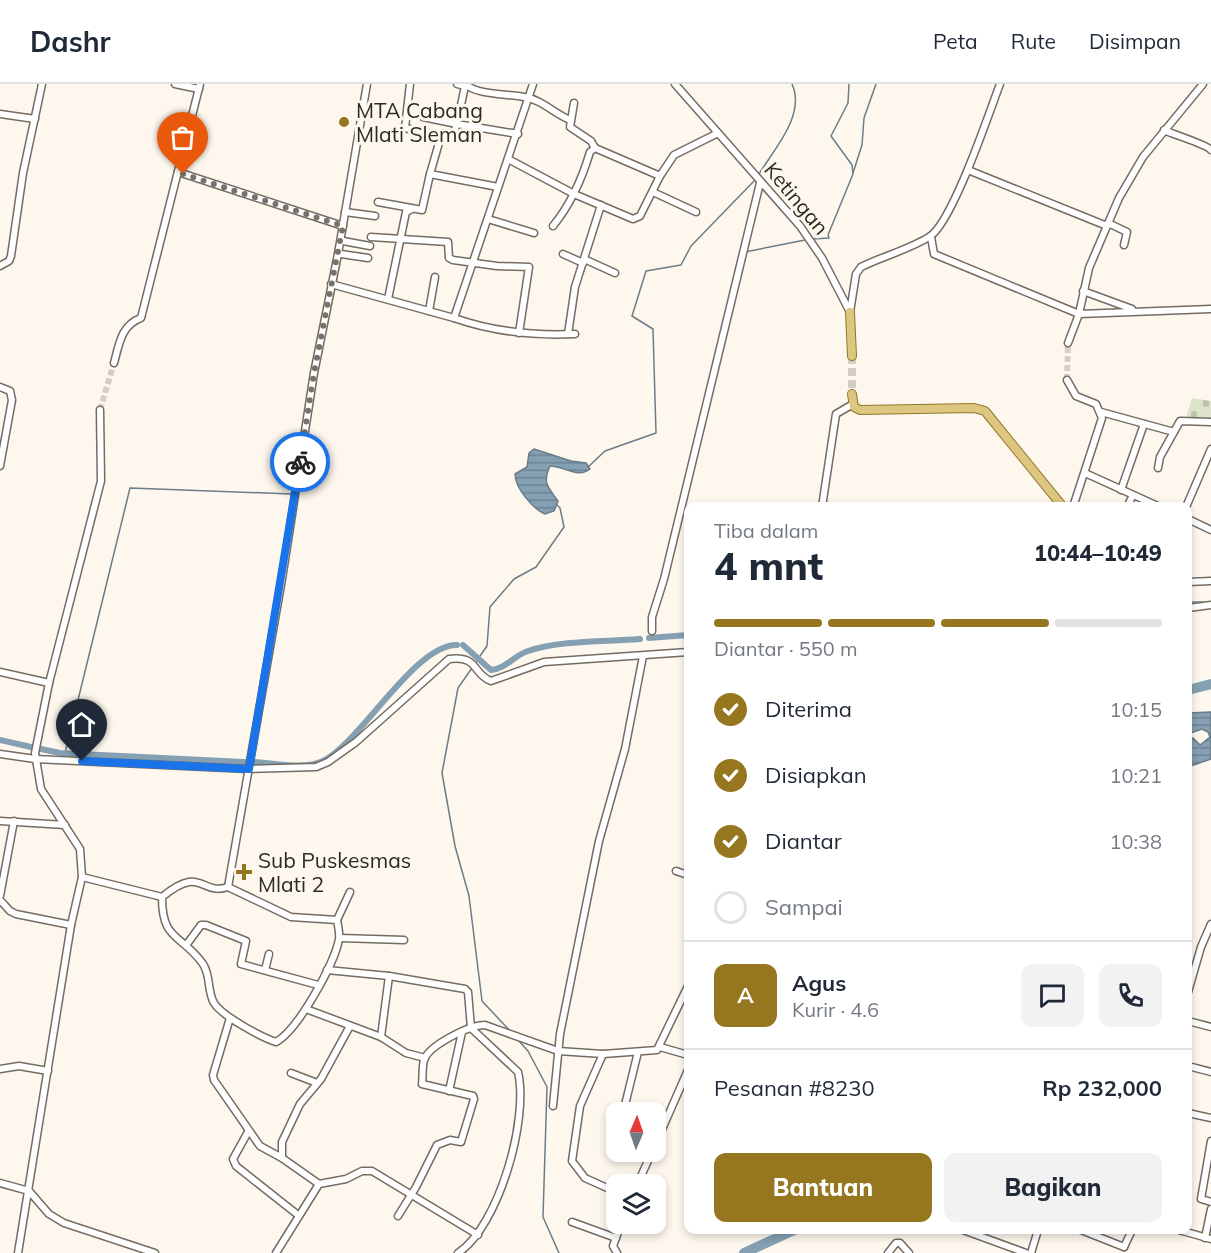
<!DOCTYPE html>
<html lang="id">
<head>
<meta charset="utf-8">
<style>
	:root { --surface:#fff; --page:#f2f2f3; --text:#1f2937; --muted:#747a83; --line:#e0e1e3; --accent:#96771f }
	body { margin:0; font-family:Mulish,sans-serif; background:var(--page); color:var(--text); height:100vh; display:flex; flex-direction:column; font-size:22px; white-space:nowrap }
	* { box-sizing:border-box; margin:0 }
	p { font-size:20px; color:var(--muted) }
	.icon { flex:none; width:33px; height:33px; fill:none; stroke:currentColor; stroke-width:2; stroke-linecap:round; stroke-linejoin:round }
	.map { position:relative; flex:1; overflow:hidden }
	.details { position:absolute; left:684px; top:418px; width:508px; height:732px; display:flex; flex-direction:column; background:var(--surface); border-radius:12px; box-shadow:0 3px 9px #0003 }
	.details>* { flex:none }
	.needle { width:39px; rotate:2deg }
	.tools { position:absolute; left:606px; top:1018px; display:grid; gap:12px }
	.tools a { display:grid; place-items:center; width:60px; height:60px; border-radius:12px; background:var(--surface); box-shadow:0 3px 9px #0003; font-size:30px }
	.pin { position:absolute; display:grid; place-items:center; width:51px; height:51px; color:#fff; margin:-62px -26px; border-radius:50% 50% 50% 0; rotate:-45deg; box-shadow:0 0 6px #0007 }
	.pin .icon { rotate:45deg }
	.courier { position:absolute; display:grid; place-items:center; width:60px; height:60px; margin:-30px; border:4px solid #1a73e8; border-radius:50%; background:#fff; color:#222; box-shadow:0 2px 8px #0007 }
	.headline em { font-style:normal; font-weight:800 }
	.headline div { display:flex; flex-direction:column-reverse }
	.headline { display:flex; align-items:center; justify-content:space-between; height:102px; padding:0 30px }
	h1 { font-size:39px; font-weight:800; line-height:45px }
	.bar { display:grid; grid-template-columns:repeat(4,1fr); gap:9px 6px; align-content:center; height:72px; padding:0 30px }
	.bar i { height:8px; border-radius:4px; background:var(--line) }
	.bar .on { background:var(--accent) }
	.bar p { grid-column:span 4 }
	.line { display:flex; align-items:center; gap:15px; padding:0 30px; border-top:2px solid var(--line) }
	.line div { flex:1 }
	.round { display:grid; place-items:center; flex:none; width:63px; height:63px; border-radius:12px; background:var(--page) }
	ol { padding:0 30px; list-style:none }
	li { display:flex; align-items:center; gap:18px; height:66px }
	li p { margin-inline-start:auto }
	li .icon { padding:6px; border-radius:50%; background:var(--accent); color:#fff; stroke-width:4 }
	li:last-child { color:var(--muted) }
	li i { width:33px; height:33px; border:3px solid var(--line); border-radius:50% }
	.primary-button { display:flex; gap:12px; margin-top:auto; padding:12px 30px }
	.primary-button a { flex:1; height:69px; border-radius:12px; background:var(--accent); color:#fff; font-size:24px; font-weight:800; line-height:69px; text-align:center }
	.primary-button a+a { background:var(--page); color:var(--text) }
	header { display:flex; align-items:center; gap:36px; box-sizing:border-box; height:84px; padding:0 30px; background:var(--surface); border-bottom:2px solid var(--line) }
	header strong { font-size:28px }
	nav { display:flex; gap:33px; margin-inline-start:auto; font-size:21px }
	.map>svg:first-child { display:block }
	.cemetery { fill:url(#cemetery-stones) }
	.water { fill:url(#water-rules); stroke:#6a7d88; stroke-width:1.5 }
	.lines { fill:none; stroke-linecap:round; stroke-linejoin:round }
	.stream { stroke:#6a7d88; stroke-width:1.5 }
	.canal { stroke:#84a0b2; stroke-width:6 }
	.river { stroke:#84a0b2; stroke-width:10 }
	.minor-tunnel { stroke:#d4cec6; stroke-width:6; stroke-dasharray:6 3; stroke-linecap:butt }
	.major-tunnel { stroke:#d4cec6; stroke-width:8; stroke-dasharray:8 4; stroke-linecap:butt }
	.minor-casing { stroke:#746c63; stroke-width:9 }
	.major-casing { stroke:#917729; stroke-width:10 }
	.minor { stroke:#fff; stroke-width:6 }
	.major { stroke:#ddc680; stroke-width:8 }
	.done { stroke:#76726c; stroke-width:6; stroke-dasharray:0 10.8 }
	.route { stroke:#1a73e8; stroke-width:8 }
	.poi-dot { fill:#96771f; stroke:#fef7ee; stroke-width:2 }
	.labels { text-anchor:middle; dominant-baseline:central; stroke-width:6; stroke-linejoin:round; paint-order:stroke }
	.poi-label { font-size:21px; fill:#2d2a26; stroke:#fef7ee; text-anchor:start }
	.street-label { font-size:21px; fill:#2d2a26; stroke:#fef7ee }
</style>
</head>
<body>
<header>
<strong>Dashr</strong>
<nav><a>Peta</a><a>Rute</a><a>Disimpan</a></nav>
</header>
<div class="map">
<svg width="1211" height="1169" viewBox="0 0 1211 1169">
	<defs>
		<pattern id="cemetery-stones" width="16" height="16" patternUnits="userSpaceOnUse" patternTransform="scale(1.5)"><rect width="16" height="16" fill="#dde3ca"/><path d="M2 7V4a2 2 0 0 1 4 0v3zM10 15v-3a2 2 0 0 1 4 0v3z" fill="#bec3ad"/></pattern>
		<pattern id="water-rules" width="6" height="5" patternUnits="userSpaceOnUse" patternTransform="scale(1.5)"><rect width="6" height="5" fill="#84a0b2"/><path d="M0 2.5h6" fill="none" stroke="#6c8391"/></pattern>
	</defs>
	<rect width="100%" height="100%" fill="#fef7ee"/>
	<polygon class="cemetery" points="1192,314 1211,317 1211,334 1203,337 1186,334"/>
	<g class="water">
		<path d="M534,365L571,377L586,379L590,385C577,395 565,382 550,382C542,399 548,403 558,417L554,427L545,430C533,425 515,404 515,390L527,383L529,369Z"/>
		<polygon points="1211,628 1211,675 1188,683 1188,654 1193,654 1200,661 1210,653 1208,648 1202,645 1188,650 1188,629"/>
	</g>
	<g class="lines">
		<g class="stream">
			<polyline points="853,89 862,61 864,34 876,0"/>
			<path d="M759,90C774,65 806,31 792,0"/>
			<polyline points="813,155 829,154 828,151 853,90 852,81 831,52 848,19 849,0"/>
			<polyline points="745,168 805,156"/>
			<polyline points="588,383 605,367 656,349 653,245 632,232 646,187 681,181 691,162 754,97"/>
			<polyline points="480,572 487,562 490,523 514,495 536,483 564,443 560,424 556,420"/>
			<polyline points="476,578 477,577"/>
			<polyline points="472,584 458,604 442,689 455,762 469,812 482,917 511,948"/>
			<polyline points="65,669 130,404 292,410"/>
			<polyline points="518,956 528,967 547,1003 543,1133 559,1169"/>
		</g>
		<g class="canal">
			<polyline points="1188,520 1202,520"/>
			<polyline points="649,554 688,551"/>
			<path d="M463,561L491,586C507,584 513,572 528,567C562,556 604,558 640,555"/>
			<polyline points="0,656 31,663"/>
			<polyline points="41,665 60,669 244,678"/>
			<path d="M254,678C274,679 305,686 323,677C361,658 415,560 457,561"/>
		</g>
		<g class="river">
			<polyline points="1188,606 1211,600"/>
			<polyline points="744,1169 794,1146"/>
		</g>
		<g class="minor-tunnel">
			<polyline points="1067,296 1068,259"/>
			<polyline points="100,326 114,279"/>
		</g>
		<polyline class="major-tunnel" points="852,272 852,310"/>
		<g class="minor-casing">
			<g id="minor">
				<polyline points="175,0 199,5"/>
				<polyline points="410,0 405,44 441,52"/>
				<polyline points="457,0 465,2 457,40 518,50"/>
				<path d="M466,0C475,11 509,10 524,13C543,16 553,29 570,36"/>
				<path d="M533,0L454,234C494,248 532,252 575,250"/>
				<polyline points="675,0 800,142 822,174 850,228"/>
				<polyline points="574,19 570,43 591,57 595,64"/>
				<polyline points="0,30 35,35"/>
				<polyline points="423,33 457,40 452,53 441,52 430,90 498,103"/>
				<path d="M1164,46C1174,51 1206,60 1211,66"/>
				<path d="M508,75L574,110L633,135L640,132L660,92L595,64L590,68C582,95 571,120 553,142"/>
				<polyline points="968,86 1107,142"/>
				<polyline points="178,88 343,142"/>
				<polyline points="660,92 674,71 718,49"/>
				<polyline points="653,108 696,128"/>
				<polyline points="378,118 422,126 430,90"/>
				<polyline points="345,128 375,132"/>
				<polyline points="488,135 534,149"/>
				<polyline points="1108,139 1127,148 1124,161"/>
				<polyline points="371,153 448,158 449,174 453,176 497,182 529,183 519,249"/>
				<polyline points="931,153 934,170 1079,230 1211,225"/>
				<polyline points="343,157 370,162"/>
				<polyline points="341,170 368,174"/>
				<polyline points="563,170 583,179"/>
				<polyline points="584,175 615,189"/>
				<polyline points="0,182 9,177 11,172 23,89 42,0"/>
				<polyline points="331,200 454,234"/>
				<polyline points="1083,207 1132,225"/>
				<polyline points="388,215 406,128 412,125"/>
				<polyline points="429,227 435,193"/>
				<path d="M850,228L856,190L861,183C883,172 908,166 929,153C952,140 989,29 1000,0"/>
				<polyline points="568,250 575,203 601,121"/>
				<polyline points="1068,259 1079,230 1089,184 1119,114 1143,73 1203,0"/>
				<path d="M114,279C119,261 121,241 141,234L200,0"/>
				<polyline points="1067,296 1076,312 1096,320 1102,334 1073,423"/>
				<polyline points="0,303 10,307 12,316 0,382"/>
				<polyline points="1101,328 1174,348"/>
				<polyline points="1158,384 1160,373 1180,337 1211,338"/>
				<polyline points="1085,389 1160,423"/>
				<polyline points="1121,406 1144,340"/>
				<polyline points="822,423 836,330 853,320"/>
				<polyline points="1127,423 1133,411"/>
				<polyline points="1186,423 1211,365"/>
				<polyline points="1188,435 1211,446"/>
				<polyline points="1188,498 1211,497"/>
				<polyline points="1188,524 1211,521"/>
				<polyline points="652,547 652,533 664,495 760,99"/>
				<polyline points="0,588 49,599"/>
				<path d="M0,670L35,675L249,685L316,683L328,678L356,658L449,575C479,571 472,590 491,597L544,578L688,568"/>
				<polyline points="0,737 65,741"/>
				<polyline points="676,787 688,791"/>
				<path d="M82,793L162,813C162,858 181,849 203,880C211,892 207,907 214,919C222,932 261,953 276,958C298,946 335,879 339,855C340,849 338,842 337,836L291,833L228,803C200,812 202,780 162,813"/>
				<polyline points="228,803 282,495 314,289 338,170 367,0"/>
				<polyline points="0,812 14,737"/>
				<polyline points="0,816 10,827 16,830 71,841"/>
				<polyline points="337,836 350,808"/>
				<polyline points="340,854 404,856"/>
				<polyline points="187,860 201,841 206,841 246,857 241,880 318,901"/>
				<polyline points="265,886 269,870"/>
				<path d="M327,886L389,892L465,905L468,908L471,944L518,988C529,1035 499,1142 458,1169"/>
				<polyline points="1188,908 1201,863 1211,840"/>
				<polyline points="306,925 381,953 406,969 425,974"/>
				<polyline points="230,934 213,991 214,996 260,1062 282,1074"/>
				<polyline points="1188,937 1211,943"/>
				<polyline points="350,942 321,995 300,1020 282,1058 282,1074 319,1100 346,1095 362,1087 372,1087 478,1151"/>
				<polyline points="381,953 389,892"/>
				<polyline points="660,963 688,971"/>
				<polyline points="603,970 580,1022 572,1077 585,1094 616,1108"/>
				<polyline points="1188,982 1211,988"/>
				<polyline points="0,985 19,982 48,987"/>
				<polyline points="291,989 317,999"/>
				<polyline points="449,1007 462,948"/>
				<polyline points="553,1022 560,950 599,757 625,665 643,572"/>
				<polyline points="623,1029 638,968"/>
				<polyline points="1188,1029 1211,1034"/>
				<polyline points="248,1048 233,1075 236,1082 298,1131"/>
				<polyline points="1211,1057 1201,1115 1211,1118"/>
				<polyline points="656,1059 688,986"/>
				<polyline points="0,1099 29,1107 49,1130 64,1139 155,1169"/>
				<polyline points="637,1101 652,1068"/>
				<path d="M398,1132L416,1103L437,1061L450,1056L461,1058L474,1015L473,1012L422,1000C423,992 422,983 424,976C429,961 470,941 485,941L558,967L603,970L657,966L688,902"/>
				<polyline points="572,1138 616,1154"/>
				<polyline points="963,1146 1026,1169"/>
				<polyline points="1081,1146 1124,1163"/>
				<polyline points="1179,1146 1211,1155"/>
				<polyline points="1205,1154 1211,1125"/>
				<polyline points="1124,1163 1132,1146"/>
				<polyline points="18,1169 71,841 82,793 80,765 41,705 35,669 49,599 101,397 100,326"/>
				<polyline points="276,1169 319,1100"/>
				<polyline points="617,1169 613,1162 621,1140"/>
				<polyline points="888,1169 896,1159 900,1159 909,1169"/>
				<polyline points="1031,1169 1038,1146"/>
			</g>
		</g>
		<g class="major-casing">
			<g id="major">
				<polyline points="850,228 852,272"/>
				<polyline points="852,310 854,323 860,326 974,324 985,327 1063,423"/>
			</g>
		</g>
		<use href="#minor" class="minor"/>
		<use href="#major" class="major"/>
	</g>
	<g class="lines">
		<polyline class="done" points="183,90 343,142 314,289 300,378"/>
		<polyline class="route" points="82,677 249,685 300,378"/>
	</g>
	<g class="poi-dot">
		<circle cx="344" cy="38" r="6"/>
		<path d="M241 779h6v6h6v6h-6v6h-6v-6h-6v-6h6z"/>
	</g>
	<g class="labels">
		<g class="poi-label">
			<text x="356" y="26">MTA Cabang<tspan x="356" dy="24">Mlati Sleman</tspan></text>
			<text x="258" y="776">Sub Puskesmas<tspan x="258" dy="24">Mlati 2</tspan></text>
		</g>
		<g class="street-label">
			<text transform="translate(797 114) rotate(50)">Ketingan</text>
		</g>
	</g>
</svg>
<div class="tools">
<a><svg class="needle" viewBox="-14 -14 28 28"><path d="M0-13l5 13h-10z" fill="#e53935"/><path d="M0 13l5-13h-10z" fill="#747a83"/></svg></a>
<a><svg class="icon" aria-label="layers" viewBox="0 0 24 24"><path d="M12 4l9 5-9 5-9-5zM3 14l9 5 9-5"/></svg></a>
</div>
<div class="pin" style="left:183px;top:90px;background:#ea580c"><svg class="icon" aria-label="bag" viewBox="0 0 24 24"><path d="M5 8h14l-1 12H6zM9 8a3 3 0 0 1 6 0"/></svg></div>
<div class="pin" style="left:82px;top:677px;background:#1f2937"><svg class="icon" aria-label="home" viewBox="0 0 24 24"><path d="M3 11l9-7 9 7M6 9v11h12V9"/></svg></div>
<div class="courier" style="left:300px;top:378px"><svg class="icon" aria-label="bike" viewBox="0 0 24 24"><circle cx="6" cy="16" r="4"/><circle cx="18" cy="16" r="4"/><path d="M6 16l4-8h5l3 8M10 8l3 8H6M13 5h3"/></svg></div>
<section class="details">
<div class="headline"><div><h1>4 mnt</h1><p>Tiba dalam</p></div><em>10:44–10:49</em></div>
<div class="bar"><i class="on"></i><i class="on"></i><i class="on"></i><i></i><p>Diantar · 550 m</p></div>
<ol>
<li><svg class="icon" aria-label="check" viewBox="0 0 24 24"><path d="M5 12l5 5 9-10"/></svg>Diterima<p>10:15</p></li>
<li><svg class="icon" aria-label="check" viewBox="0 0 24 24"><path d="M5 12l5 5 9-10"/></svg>Disiapkan<p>10:21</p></li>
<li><svg class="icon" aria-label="check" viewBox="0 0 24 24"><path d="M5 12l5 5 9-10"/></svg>Diantar<p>10:38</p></li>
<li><i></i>Sampai</li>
</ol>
<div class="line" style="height:108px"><b class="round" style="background:var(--accent);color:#fff">A</b><div><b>Agus</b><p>Kurir · 4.6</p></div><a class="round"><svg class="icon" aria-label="chat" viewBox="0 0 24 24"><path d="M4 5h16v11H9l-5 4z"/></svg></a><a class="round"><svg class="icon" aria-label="phone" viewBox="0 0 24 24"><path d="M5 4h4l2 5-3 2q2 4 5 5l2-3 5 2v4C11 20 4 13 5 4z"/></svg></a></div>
<div class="line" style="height:78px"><div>Pesanan #8230</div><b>Rp 232,000</b></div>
<div class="primary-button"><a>Bantuan</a><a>Bagikan</a></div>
</section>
</div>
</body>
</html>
